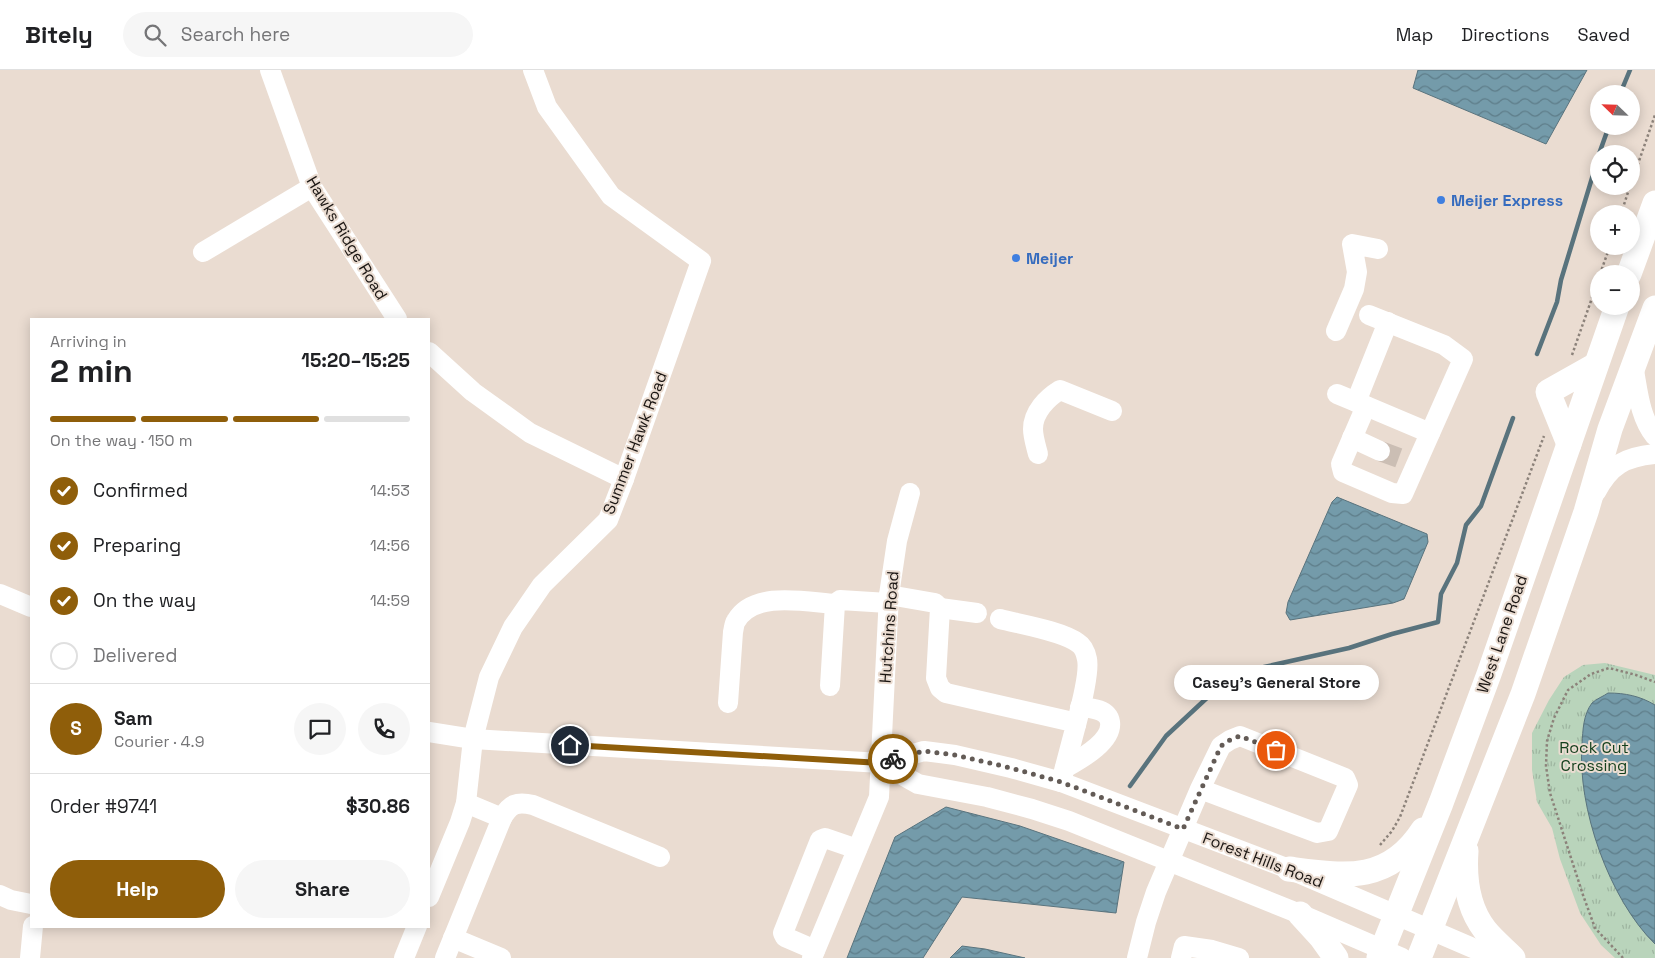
<!DOCTYPE html>
<html lang="en">
<head>
<meta charset="utf-8">
<style>
	:root { --surface:#fff; --page:#f6f6f6; --text:#202124; --muted:#757577; --line:#e0e0e0; --accent:#8f5e0a }
	body { margin:0; font-family:"Space Grotesk",sans-serif; background:var(--page); color:var(--text); height:100vh; display:flex; flex-direction:column; font-size:19px; white-space:nowrap }
	* { box-sizing:border-box; margin:0 }
	p { font-size:16px; color:var(--muted) }
	.icon { flex:none; width:28px; height:28px; fill:none; stroke:currentColor; stroke-width:2; stroke-linecap:round; stroke-linejoin:round }
	.map { position:relative; flex:1; overflow:hidden }
	.sheet { position:absolute; left:30px; top:248px; width:400px; height:610px; display:flex; flex-direction:column; background:var(--surface); border-radius:0px; box-shadow:0 2px 12px #0003 }
	.sheet>* { flex:none }
	.needle { width:32px; rotate:293deg }
	.controls { position:absolute; left:1590px; top:15px; display:grid; gap:10px }
	.controls a { display:grid; place-items:center; width:50px; height:50px; border-radius:50%; background:var(--surface); box-shadow:0 2px 12px #0003; font-size:25px }
	.pin { position:absolute; display:grid; place-items:center; width:42px; height:42px; color:#fff; margin:-21px; border:2px solid #fff; border-radius:50%; box-shadow:0 1px 5px #0007 }
	.courier { position:absolute; display:grid; place-items:center; width:50px; height:50px; margin:-25px; border:4px solid #8f5e0a; border-radius:50%; background:#fff; color:#222; box-shadow:0 1px 6px #0007 }
	.bubble { position:absolute; height:35px; border-radius:18px; background:var(--surface); box-shadow:0 2px 12px #0003; font-size:16px; font-weight:800; line-height:35px; text-align:center }
	.summary em { font-style:normal; font-weight:800 }
	.summary div { display:flex; flex-direction:column-reverse }
	.summary { display:flex; align-items:center; justify-content:space-between; height:85px; padding:0 20px }
	h1 { font-size:32px; font-weight:800; line-height:38px }
	.bar { display:grid; grid-template-columns:repeat(4,1fr); gap:8px 5px; align-content:center; height:60px; padding:0 20px }
	.bar i { height:6px; border-radius:4px; background:var(--line) }
	.bar .current { background:var(--accent) }
	.bar p { grid-column:span 4 }
	.line { display:flex; align-items:center; gap:12px; padding:0 20px; border-top:1px solid var(--line) }
	.line div { flex:1 }
	.round { display:grid; place-items:center; flex:none; width:52px; height:52px; border-radius:26px; background:var(--page) }
	ol { padding:0 20px; list-style:none }
	li { display:flex; align-items:center; gap:15px; height:55px }
	li p { margin-inline-start:auto }
	li .icon { padding:5px; border-radius:50%; background:var(--accent); color:#fff; stroke-width:4 }
	li:last-child { color:var(--muted) }
	li i { width:28px; height:28px; border:2px solid var(--line); border-radius:50% }
	.primary-button { display:flex; gap:10px; margin-top:auto; padding:10px 20px }
	.primary-button a { flex:1; height:58px; border-radius:30px; background:var(--accent); color:#fff; font-size:20px; font-weight:800; line-height:58px; text-align:center }
	.primary-button a+a { background:var(--page); color:var(--text) }
	header { display:flex; align-items:center; gap:30px; box-sizing:border-box; height:70px; padding:0 25px; background:var(--surface); border-bottom:1px solid var(--line) }
	header strong { font-size:24px }
	nav { display:flex; gap:28px; margin-inline-start:auto; font-size:18px }
	.search { width:350px; height:45px; background:var(--page); display:flex; align-items:center; gap:12px; box-sizing:border-box; padding:0 18px; border-radius:28px; color:var(--muted); font-size:19px }
	.map>svg:first-child { display:block }
	.park { fill:url(#park-tufts) }
	.water { fill:url(#water-waves); stroke:#59737d }
	.lines { fill:none; stroke-linecap:round; stroke-linejoin:round }
	.stream { stroke:#59737d; stroke-width:4.5 }
	.minor-tunnel { stroke:#cbbeb4; stroke-width:20; stroke-dasharray:20 10; stroke-linecap:butt }
	.path { stroke:#8c827a; stroke-width:2.5; stroke-dasharray:2.5 2.5; stroke-linecap:butt }
	.minor { stroke:#fff; stroke-width:20 }
	.major { stroke:#fff; stroke-width:25 }
	.done { stroke:#635b56; stroke-width:5; stroke-dasharray:0 9 }
	.route { stroke:#8f5e0a; stroke-width:6 }
	.shop-dot { fill:#3f7fe0; stroke:#eadcd1; stroke-width:2 }
	.labels { text-anchor:middle; dominant-baseline:central; stroke-width:4; stroke-linejoin:round; paint-order:stroke }
	.shop-label { font-size:16px; font-weight:bold; fill:#366cbe; stroke:#eadcd1; text-anchor:start }
	.street-label { font-size:16px; fill:#1b1613; stroke:#eadcd1 }
	.park-label { font-size:16px; fill:#133f1c; stroke:#eadcd1 }
</style>
</head>
<body>
<header>
<strong>Bitely</strong>
<div class="search"><svg class="icon" aria-label="search" viewBox="0 0 24 24"><circle cx="10" cy="10" r="6"/><path d="M15 15l6 6"/></svg>Search here</div>
<nav><a>Map</a><a>Directions</a><a>Saved</a></nav>
</header>
<div class="map">
<svg width="1655" height="888" viewBox="0 0 1655 888">
	<defs>
		<pattern id="park-tufts" width="24" height="20" patternUnits="userSpaceOnUse" patternTransform="scale(1.25)"><rect width="24" height="20" fill="#b9d4bb"/><path d="M3 7l-1-3M5 7V3M7 7l1-3M15 17l-1-3M17 17v-4M19 17l1-3" fill="none" stroke="#9eb5a0"/></pattern>
		<pattern id="water-waves" width="16" height="10" patternUnits="userSpaceOnUse" patternTransform="scale(1.25)"><rect width="16" height="10" fill="#749baa"/><path d="M0 5q4-4 8 0t8 0" fill="none" stroke="#5e7d89"/></pattern>
	</defs>
	<rect width="100%" height="100%" fill="#eadcd1"/>
	<polygon class="park" points="1605,593 1655,605 1655,888 1615,888 1601,875 1580,843 1560,789 1552,758 1537,732 1532,700 1532,663 1549,630 1564,607 1583,595"/>
	<g class="water">
		<polygon points="1418,0 1587,0 1546,74 1413,18"/>
		<polygon points="1337,427 1427,464 1428,472 1404,529 1393,533 1290,550 1286,543 1288,532 1332,432"/>
		<path d="M1608,623C1625,623 1640,626 1655,635V874C1609,829 1577,737 1582,674C1583,660 1583,645 1592,633C1596,629 1604,626 1608,623Z"/>
		<polygon points="946,737 1020,756 1124,792 1116,843 962,827 923,888 847,888 895,767"/>
		<polygon points="962,876 985,879 1025,888 950,888"/>
	</g>
	<g class="lines">
		<g class="stream">
			<polyline points="1620,24 1630,0"/>
			<polyline points="1599,84 1609,56"/>
			<polyline points="1537,284 1557,232 1561,210 1599,85"/>
			<polyline points="1130,716 1166,666 1209,626 1264,597 1349,578 1392,564 1438,552 1441,524 1457,493 1466,455 1481,436 1513,348"/>
		</g>
		<polyline class="minor-tunnel" points="1380,381 1399,388"/>
		<g class="path">
			<polyline points="1631,114 1655,45"/>
			<polyline points="1621,144 1630,116"/>
			<polyline points="1600,204 1610,176"/>
			<polyline points="1572,285 1599,208"/>
			<polyline points="1380,775 1392,761 1400,747 1544,366"/>
			<polyline points="1623,888 1595,858 1583,825 1550,723 1546,696 1547,671 1554,648 1568,620 1591,604 1609,598 1636,605 1655,612"/>
		</g>
		<g class="minor">
			<polyline points="270,0 312,117 397,249"/>
			<polyline points="203,182 312,117"/>
			<polyline points="1336,261 1354,219 1357,202 1352,174 1378,179"/>
			<polyline points="429,282 473,322 530,363 624,409"/>
			<path d="M1633,295C1638,320 1639,346 1655,366"/>
			<polyline points="1337,324 1366,336 1341,394 1343,402 1392,423 1403,424 1463,289 1444,275 1369,245"/>
			<polyline points="1356,332 1388,252"/>
			<polyline points="1366,336 1430,363"/>
			<polyline points="1352,368 1380,381"/>
			<path d="M1038,384C1036,376 1033,367 1033,359C1033,342 1047,328 1060,320L1112,341"/>
			<path d="M1596,422C1610,395 1625,387 1655,384"/>
			<polyline points="0,524 31,537"/>
			<polyline points="889,525 935,533 940,538 936,608 940,618 946,623 1073,652 1076,655 1061,712"/>
			<polyline points="940,538 977,543"/>
			<path d="M1000,549C1019,554 1063,561 1078,573C1083,576 1086,584 1087,589C1090,603 1080,640 1076,655"/>
			<polyline points="830,616 835,534 840,530 888,533"/>
			<path d="M728,633L733,562C734,558 734,554 736,551C754,520 806,532 835,534"/>
			<polyline points="429,662 473,669 881,693 924,681 955,685 1011,698 1061,712 1289,799 1496,888"/>
			<polyline points="881,693 918,714 987,727 1032,739 1069,751 1300,844 1402,888"/>
			<path d="M1065,698C1079,690 1113,672 1110,652C1108,639 1091,638 1080,637"/>
			<path d="M466,733L502,748C510,734 517,731 533,735L660,787"/>
			<polyline points="0,825 11,830 31,834"/>
			<polyline points="429,827 460,752 466,733 473,669 489,607 513,557 542,515 608,450 624,409 701,191 611,126 547,37 533,0"/>
			<polyline points="453,868 501,888"/>
			<polyline points="815,880 785,867 783,863 820,770 825,768 857,779"/>
			<polyline points="30,888 33,856"/>
			<polyline points="404,888 417,856"/>
			<polyline points="445,888 502,748"/>
			<polyline points="812,888 879,727 889,525 897,471 910,423"/>
			<polyline points="1137,888 1146,852 1156,822 1200,719 1221,676 1230,670 1240,666 1345,708 1348,715 1328,761 1317,763 1200,719"/>
			<polyline points="1181,888 1184,876 1212,880 1239,888"/>
		</g>
		<g class="major">
			<polyline points="1629,204 1655,133"/>
			<polyline points="1569,374 1548,322 1596,295"/>
			<path d="M1466,781C1464,809 1467,837 1485,860C1493,870 1504,879 1513,888"/>
			<path d="M1289,799C1344,806 1388,814 1423,760"/>
			<polyline points="1300,844 1321,867 1336,888"/>
			<polyline points="1379,888 1441,733 1489,604 1617,236"/>
			<polyline points="1419,888 1523,624 1586,442 1610,359 1655,238"/>
		</g>
	</g>
	<g class="lines">
		<polyline class="done" points="893,689 924,681 955,685 1011,698 1061,712 1183,759 1221,676 1230,670 1240,666 1276,680"/>
		<polyline class="route" points="570,675 881,693 893,689"/>
	</g>
	<g class="shop-dot">
		<circle cx="1441" cy="130" r="5"/>
		<circle cx="1016" cy="188" r="5"/>
	</g>
	<g class="labels">
		<g class="shop-label">
			<text x="1451" y="130">Meijer Express</text>
			<text x="1026" y="188">Meijer</text>
		</g>
		<g class="street-label">
			<text transform="translate(347 168) rotate(59)">Hawks Ridge Road</text>
			<text transform="translate(635 373) rotate(-69)">Summer Hawk Road</text>
			<text transform="translate(889 557) rotate(-86)">Hutchins Road</text>
			<text transform="translate(1502 564) rotate(-71)">West Lane Road</text>
			<text transform="translate(1263 790) rotate(21)">Forest Hills Road</text>
		</g>
		<g class="park-label">
			<text x="1594" y="677">Rock Cut<tspan x="1594" dy="18">Crossing</tspan></text>
		</g>
	</g>
</svg>
<div class="controls">
<a><svg class="needle" viewBox="-14 -14 28 28"><path d="M0-13l5 13h-10z" fill="#e53935"/><path d="M0 13l5-13h-10z" fill="#757577"/></svg></a>
<a><svg class="icon" aria-label="locate" viewBox="0 0 24 24"><circle cx="12" cy="12" r="6"/><path d="M12 2v4M12 18v4M2 12h4M18 12h4"/></svg></a>
<a>+</a>
<a>−</a>
</div>
<div class="pin" style="left:1276px;top:680px;background:#ea580c"><svg class="icon" aria-label="bag" viewBox="0 0 24 24"><path d="M5 8h14l-1 12H6zM9 8a3 3 0 0 1 6 0"/></svg></div>
<div class="pin" style="left:570px;top:675px;background:#1f2937"><svg class="icon" aria-label="home" viewBox="0 0 24 24"><path d="M3 11l9-7 9 7M6 9v11h12V9"/></svg></div>
<div class="courier" style="left:893px;top:689px"><svg class="icon" aria-label="bike" viewBox="0 0 24 24"><circle cx="6" cy="16" r="4"/><circle cx="18" cy="16" r="4"/><path d="M6 16l4-8h5l3 8M10 8l3 8H6M13 5h3"/></svg></div>
<div class="bubble" style="left:1174px;top:595px;width:205px">Casey's General Store</div>
<section class="sheet">
<div class="summary"><div><h1>2 min</h1><p>Arriving in</p></div><em>15:20–15:25</em></div>
<div class="bar"><i class="current"></i><i class="current"></i><i class="current"></i><i></i><p>On the way · 150 m</p></div>
<ol>
<li><svg class="icon" aria-label="check" viewBox="0 0 24 24"><path d="M5 12l5 5 9-10"/></svg>Confirmed<p>14:53</p></li>
<li><svg class="icon" aria-label="check" viewBox="0 0 24 24"><path d="M5 12l5 5 9-10"/></svg>Preparing<p>14:56</p></li>
<li><svg class="icon" aria-label="check" viewBox="0 0 24 24"><path d="M5 12l5 5 9-10"/></svg>On the way<p>14:59</p></li>
<li><i></i>Delivered</li>
</ol>
<div class="line" style="height:90px"><b class="round" style="background:var(--accent);color:#fff">S</b><div><b>Sam</b><p>Courier · 4.9</p></div><a class="round"><svg class="icon" aria-label="chat" viewBox="0 0 24 24"><path d="M4 5h16v11H9l-5 4z"/></svg></a><a class="round"><svg class="icon" aria-label="phone" viewBox="0 0 24 24"><path d="M5 4h4l2 5-3 2q2 4 5 5l2-3 5 2v4C11 20 4 13 5 4z"/></svg></a></div>
<div class="line" style="height:65px"><div>Order #9741</div><b>$30.86</b></div>
<div class="primary-button"><a>Help</a><a>Share</a></div>
</section>
</div>
</body>
</html>
